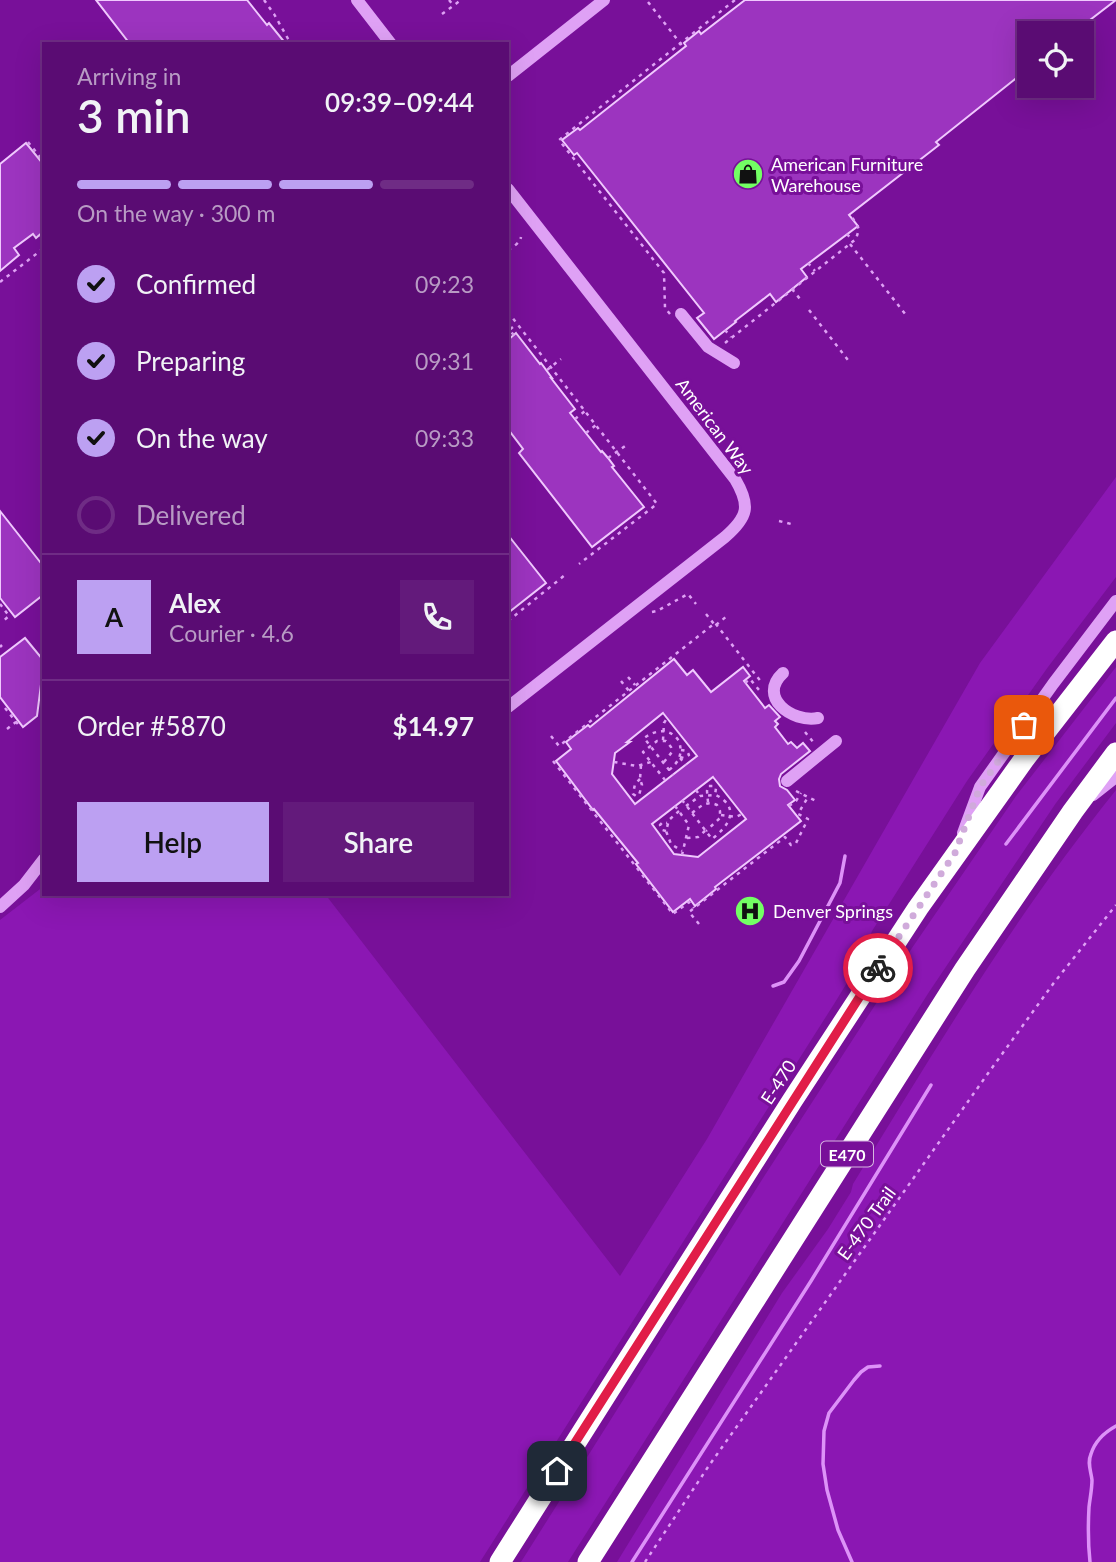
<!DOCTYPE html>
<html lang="en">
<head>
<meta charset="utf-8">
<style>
	:root { --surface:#5a0c73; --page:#631a7b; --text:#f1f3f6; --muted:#b89bc4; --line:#6f2c85; --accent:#bca0f2 }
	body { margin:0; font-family:Lato,sans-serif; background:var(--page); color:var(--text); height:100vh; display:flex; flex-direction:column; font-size:26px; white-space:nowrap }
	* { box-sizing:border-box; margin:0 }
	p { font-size:23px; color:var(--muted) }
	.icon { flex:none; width:38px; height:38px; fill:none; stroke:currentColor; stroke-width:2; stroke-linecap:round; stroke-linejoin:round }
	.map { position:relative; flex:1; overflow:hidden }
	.details { position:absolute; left:42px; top:42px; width:467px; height:854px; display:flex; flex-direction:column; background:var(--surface); border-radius:0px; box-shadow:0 7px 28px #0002,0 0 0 2px var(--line) }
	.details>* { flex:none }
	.buttons { position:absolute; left:1017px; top:21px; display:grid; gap:14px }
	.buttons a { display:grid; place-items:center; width:77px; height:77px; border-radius:0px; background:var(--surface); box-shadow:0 7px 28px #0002,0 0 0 2px var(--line); font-size:35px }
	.pin { position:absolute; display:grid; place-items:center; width:60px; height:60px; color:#fff; margin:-30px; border-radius:14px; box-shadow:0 4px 10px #0006 }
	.courier { position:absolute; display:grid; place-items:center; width:70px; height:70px; margin:-35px; border:5px solid #e11d48; border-radius:50%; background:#fff; color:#222; box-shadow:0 2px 9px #0007 }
	.head em { font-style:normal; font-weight:600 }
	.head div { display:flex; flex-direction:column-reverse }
	.head { display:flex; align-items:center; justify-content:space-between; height:119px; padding:0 35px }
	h1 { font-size:46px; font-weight:600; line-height:52px }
	.bar { display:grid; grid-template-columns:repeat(4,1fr); gap:10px 7px; align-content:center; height:84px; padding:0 35px }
	.bar i { height:9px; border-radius:5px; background:var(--line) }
	.bar .current { background:var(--accent) }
	.bar p { grid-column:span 4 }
	.line { display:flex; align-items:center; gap:18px; padding:0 35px; border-top:2px solid var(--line) }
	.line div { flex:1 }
	.round { display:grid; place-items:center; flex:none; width:74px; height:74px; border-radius:0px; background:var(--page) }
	ol { padding:0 35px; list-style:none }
	li { display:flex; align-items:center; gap:21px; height:77px }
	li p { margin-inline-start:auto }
	li .icon { padding:7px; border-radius:50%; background:var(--accent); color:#111; stroke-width:4 }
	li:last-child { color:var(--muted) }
	li i { width:38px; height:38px; border:4px solid var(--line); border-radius:50% }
	.button { display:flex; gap:14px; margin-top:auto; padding:14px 35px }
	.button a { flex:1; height:80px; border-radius:0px; background:var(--accent); color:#111; font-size:28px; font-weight:600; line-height:80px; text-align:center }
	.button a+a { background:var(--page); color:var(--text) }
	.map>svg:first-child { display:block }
	.green { fill:#8b17b3 }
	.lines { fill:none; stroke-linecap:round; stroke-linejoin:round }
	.stream { stroke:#dd92f8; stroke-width:3.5 }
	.building { fill:#9c34bf; stroke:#f0c9fe; stroke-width:2; fill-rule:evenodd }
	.path { stroke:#dfa1f5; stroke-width:2.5; stroke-dasharray:3.5 5; stroke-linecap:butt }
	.minor { stroke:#dfa1f5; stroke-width:12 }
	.highway { stroke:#fff; stroke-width:21 }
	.done { stroke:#d0abdb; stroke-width:7; stroke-dasharray:0 12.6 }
	.route { stroke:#e11d48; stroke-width:9 }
	.labels { text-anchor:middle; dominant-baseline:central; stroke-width:6; stroke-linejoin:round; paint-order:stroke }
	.shield { fill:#781099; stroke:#d6b7e0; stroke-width:2 }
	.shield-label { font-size:16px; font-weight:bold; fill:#fff }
	.poi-label { font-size:18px; fill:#fff; stroke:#781099; text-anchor:start }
	.street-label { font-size:18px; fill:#fff; stroke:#781099 }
</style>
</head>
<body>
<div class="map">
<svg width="1116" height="1562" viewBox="0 0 1116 1562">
	<rect width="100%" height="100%" fill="#781099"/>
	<g class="green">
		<polygon points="1116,477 1116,577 1048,667 967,781 872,931 861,960 834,1004 480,1562 0,1562 0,920 44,886 44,894 325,894 620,1276 707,1139 980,663"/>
		<polygon points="1116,667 1116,723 1056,803 929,992 568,1562 521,1562 765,1175 912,948 1016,796"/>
		<path d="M1116,790V1562H617L782,1293L828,1229L851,1192L853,1184C935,1049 1017,913 1116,790Z"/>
	</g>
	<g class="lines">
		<g class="stream">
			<polyline points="1006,844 1116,698"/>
			<polyline points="773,986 784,982 799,961 840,883 845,856"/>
			<polyline points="632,1562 811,1281 931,1085"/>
			<polyline points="852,1562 838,1530 827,1490 823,1464 824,1431 829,1413 854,1380 861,1372 868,1367 880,1366"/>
			<path d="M1090,1562C1088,1544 1088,1526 1089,1507C1090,1498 1092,1489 1092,1480C1091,1471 1087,1463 1091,1454C1095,1441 1105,1432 1116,1426"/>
		</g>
	</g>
	<g class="building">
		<polygon points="96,0 247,0 267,25 269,23 286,44 130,44"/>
		<polygon points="745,0 1116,0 1073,33 1029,33 1029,68 936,142 939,145 849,215 858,226 801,269 807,277 776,302 770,294 735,321 736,322 714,339 697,318 704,313 577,153 574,155 562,140 578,128 580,130 686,46 684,43 699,31 701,34"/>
		<polygon points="26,143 44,165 44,231 36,238 33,234 14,248 19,255 0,271 0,164"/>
		<polygon points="516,333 540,364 541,363 552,378 551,378 575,409 570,413 601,452 602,451 608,458 614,466 612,467 644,507 592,547 519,453 523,449 508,429 508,340"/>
		<polygon points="0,511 44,567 43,595 15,617 0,598"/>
		<polygon points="508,535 546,583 508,613"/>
		<polygon points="25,638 44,661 37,716 23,727 0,697 0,657"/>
		<path d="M674,659L687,675L693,670L711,692L743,667L750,676L744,681L765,708L769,705L780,717L775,721L778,724L775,727L788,744L791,742L797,748L803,743L810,751L781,774L779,779L780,786L787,790L795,800L788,805L801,821L715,887L716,889L695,906L690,899L673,912L636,864L638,863L594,809L593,810L556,761L571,749L566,742L588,725L590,727ZM663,713L697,756L635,804L612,774L615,753L630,742H627ZM713,777L746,819L698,857L674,854L652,824Z"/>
	</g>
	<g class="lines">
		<g class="path">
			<polyline points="264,0 274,14 291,44"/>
			<polyline points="449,0 454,6"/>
			<polyline points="648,2 684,48"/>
			<polyline points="442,14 461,0"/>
			<polyline points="28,142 44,162"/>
			<polyline points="847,234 853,241"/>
			<polyline points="40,235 44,240"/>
			<polyline points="850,244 906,315"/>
			<path d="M508,250C513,247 520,243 521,237"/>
			<polyline points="808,263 815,271"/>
			<polyline points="0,282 44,248"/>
			<polyline points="792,289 800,299"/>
			<polyline points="809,310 848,360"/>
			<polyline points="508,312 657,504 579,564"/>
			<polyline points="670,314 665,308 664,273 559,140 735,0"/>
			<polyline points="725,330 731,337"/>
			<polyline points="514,335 509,330 517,324"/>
			<polyline points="725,343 856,239 859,229 852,217"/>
			<polyline points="547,370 561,359"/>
			<polyline points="575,419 585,411"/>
			<polyline points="586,433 596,425"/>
			<polyline points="608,458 628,444"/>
			<polyline points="779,521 791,524 794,522"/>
			<polyline points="0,604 9,616 2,622"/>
			<polyline points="652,612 657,611 688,594 696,604"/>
			<polyline points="706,614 714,624"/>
			<polyline points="508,621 565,575"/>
			<polyline points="716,625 727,616"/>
			<polyline points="0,647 2,645"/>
			<polyline points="628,677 635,685"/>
			<polyline points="621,681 629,691"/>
			<polyline points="745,683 750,679 759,690 762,687"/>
			<polyline points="5,708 21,728"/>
			<polyline points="7,729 16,722"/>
			<polyline points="805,732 814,743"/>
			<polyline points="551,736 559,746 715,623 762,683"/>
			<polyline points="663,740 664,723 667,718"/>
			<polyline points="680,757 684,758 689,755 687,751 681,750"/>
			<polyline points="680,758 686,765"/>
			<polyline points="553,761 673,914 689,902 694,908"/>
			<polyline points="614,762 637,766 651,762"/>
			<polyline points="664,762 672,752 671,747 666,741 657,741 643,752 665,780"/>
			<path d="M669,770C679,762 683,754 679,741C670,728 657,729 644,738L673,775"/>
			<polyline points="640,779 635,784 633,794 636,796 639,795 642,785 640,779 641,765"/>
			<polyline points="696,790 700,796"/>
			<polyline points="796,791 818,802"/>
			<path d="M682,800L712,839C729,826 741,808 716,795L700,796L686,806"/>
			<polyline points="708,802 707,791 708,786 713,786 716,788 715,795"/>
			<polyline points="675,806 689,825 682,855"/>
			<polyline points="789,806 796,801 801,793"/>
			<polyline points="679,811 669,820 666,831 671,844 682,851"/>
			<path d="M692,813C700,807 706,800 717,805L720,811V818L706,831"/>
			<polyline points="721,815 736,817 742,814"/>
			<polyline points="666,831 662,830 660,825 663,822 667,823"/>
			<polyline points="687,838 698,837 706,830"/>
			<polyline points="699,924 689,912 785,837 791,845 796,843 808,819 798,814 808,797"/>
			<polyline points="645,1562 708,1467 989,1072 1053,984 1116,905"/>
		</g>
		<g class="minor">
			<polyline points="357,0 391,44"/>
			<polyline points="508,76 604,0"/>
			<path d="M508,189L735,479C751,506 748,517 725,537L508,707"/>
			<polyline points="681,314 708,347 734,363"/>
			<path d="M783,673C757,697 792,723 818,718"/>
			<polyline points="787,781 836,741"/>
			<polyline points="1093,795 1116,777"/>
			<polyline points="963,833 980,787 1053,684 1116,601"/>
			<polyline points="0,907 24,885 44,859"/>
		</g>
		<g class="highway">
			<polyline points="500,1562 792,1101 918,908 1025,758 1116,641"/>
			<polyline points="588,1562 965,969 1073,811 1116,753"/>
		</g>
	</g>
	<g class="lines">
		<polyline class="done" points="878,968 955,853 980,787 1024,725"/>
		<polyline class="route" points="557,1471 878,968"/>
	</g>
	<defs>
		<g id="shop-disc" transform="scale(1.575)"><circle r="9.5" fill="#73ff64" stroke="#781099"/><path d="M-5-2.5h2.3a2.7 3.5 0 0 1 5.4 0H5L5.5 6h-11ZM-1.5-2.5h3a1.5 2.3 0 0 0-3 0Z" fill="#111"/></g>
		<g id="hospital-disc" transform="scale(1.575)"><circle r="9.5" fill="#73ff64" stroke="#781099"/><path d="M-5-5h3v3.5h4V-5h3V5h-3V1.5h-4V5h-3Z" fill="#111"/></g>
	</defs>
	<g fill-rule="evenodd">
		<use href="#shop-disc" x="748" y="174"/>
		<use href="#hospital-disc" x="750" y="911"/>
	</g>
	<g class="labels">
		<rect class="shield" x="821" y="1141.5" width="52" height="25" rx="5"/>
		<g class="shield-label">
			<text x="847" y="1154">E470</text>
		</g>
		<g class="poi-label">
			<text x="771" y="164">American Furniture<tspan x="771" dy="21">Warehouse</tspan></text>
			<text x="773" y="911">Denver Springs</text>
		</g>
		<g class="street-label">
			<text transform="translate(715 426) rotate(53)">American Way</text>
			<text transform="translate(778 1082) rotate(-57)">E-470</text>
			<text transform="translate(866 1223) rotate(-54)">E-470 Trail</text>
		</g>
	</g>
</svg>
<div class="buttons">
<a><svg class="icon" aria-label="locate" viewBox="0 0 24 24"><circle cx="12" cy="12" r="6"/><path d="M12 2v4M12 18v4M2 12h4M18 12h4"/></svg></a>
</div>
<div class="pin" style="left:1024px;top:725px;background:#ea580c"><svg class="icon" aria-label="bag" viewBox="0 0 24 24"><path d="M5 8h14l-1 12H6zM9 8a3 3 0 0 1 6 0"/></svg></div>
<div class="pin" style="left:557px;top:1471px;background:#1f2937"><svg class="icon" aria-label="home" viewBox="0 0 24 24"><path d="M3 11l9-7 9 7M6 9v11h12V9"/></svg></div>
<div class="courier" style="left:878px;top:968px"><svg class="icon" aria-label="bike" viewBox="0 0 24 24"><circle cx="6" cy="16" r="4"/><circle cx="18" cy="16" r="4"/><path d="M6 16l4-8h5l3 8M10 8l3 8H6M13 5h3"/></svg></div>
<section class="details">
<div class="head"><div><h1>3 min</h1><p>Arriving in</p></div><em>09:39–09:44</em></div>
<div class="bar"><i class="current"></i><i class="current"></i><i class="current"></i><i></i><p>On the way · 300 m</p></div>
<ol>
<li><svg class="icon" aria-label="check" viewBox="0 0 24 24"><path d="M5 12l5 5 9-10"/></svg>Confirmed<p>09:23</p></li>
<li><svg class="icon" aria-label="check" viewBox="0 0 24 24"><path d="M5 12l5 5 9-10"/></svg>Preparing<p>09:31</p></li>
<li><svg class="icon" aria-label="check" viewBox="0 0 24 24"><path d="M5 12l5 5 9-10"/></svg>On the way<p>09:33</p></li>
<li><i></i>Delivered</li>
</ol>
<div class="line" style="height:126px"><b class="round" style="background:var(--accent);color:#111">A</b><div><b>Alex</b><p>Courier · 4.6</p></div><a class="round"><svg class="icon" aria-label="phone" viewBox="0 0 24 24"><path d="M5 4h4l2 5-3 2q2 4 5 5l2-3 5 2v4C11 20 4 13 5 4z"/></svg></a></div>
<div class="line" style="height:91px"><div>Order #5870</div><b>$14.97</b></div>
<div class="button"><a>Help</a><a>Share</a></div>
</section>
</div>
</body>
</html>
